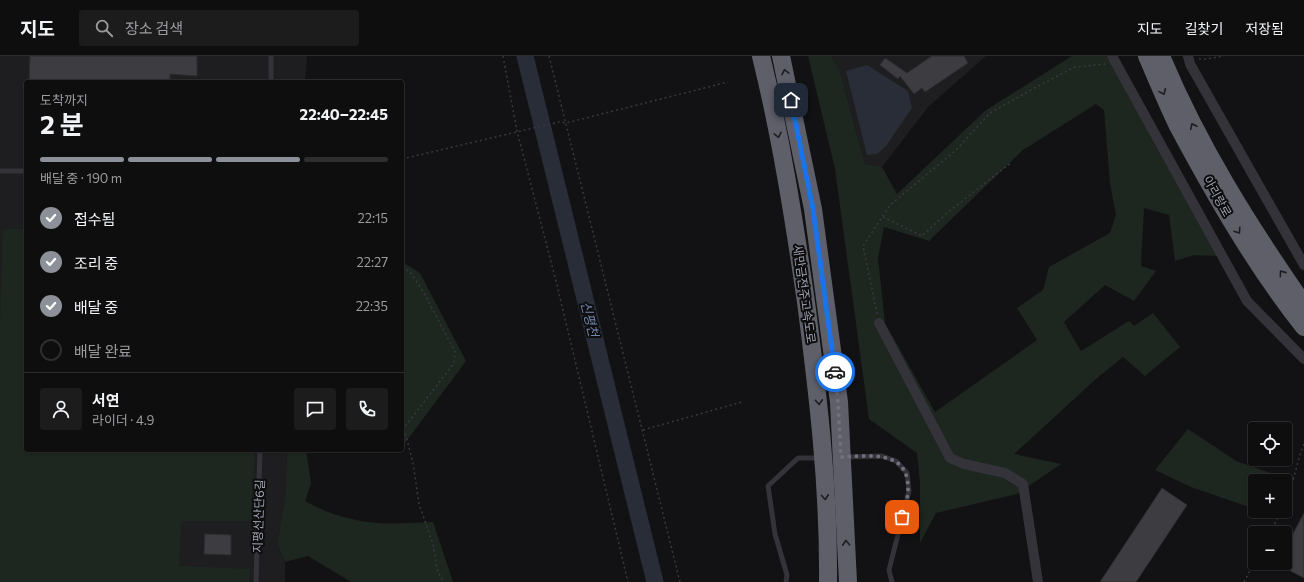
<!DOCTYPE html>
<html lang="ko">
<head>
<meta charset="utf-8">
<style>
	:root { --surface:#0e0e0f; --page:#1c1c1d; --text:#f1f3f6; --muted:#9b9c9e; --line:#2e2e2f; --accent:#8c9099 }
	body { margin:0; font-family:Commissioner,"Noto Sans KR",sans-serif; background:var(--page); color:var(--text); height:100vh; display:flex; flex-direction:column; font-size:15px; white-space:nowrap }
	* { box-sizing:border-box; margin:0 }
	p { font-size:13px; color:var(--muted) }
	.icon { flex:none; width:22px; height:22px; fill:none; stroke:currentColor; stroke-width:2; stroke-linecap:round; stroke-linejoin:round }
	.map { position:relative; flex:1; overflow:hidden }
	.panel { position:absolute; left:24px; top:24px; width:380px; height:372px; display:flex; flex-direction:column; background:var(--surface); border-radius:4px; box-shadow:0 1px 3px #0004,0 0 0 1px var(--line) }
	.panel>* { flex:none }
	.tools { position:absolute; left:1248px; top:366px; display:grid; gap:8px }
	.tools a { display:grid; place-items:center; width:44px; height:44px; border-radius:4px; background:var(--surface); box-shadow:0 1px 3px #0004,0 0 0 1px var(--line); font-size:20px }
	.pin { position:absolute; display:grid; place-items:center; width:34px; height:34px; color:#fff; margin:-17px; border-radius:8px; box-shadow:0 2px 6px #0006 }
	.courier { position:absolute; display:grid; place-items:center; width:40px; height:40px; margin:-20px; border:3px solid #1a73e8; border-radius:50%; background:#fff; color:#222; box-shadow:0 1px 5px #0007 }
	.summary em { font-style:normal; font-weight:700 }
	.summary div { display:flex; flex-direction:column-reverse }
	.summary { display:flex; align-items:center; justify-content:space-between; height:68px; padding:0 16px }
	h1 { font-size:26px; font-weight:700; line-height:30px }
	.bar { display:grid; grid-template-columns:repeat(4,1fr); gap:6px 4px; align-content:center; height:48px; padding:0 16px }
	.bar i { height:5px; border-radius:3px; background:var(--line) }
	.bar .on { background:var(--accent) }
	.bar p { grid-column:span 4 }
	.line { display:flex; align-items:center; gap:10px; padding:0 16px; border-top:1px solid var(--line) }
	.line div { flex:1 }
	.round { display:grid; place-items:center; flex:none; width:42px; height:42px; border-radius:4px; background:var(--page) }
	ol { padding:0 16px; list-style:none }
	li { display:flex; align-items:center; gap:12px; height:44px }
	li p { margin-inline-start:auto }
	li .icon { padding:4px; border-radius:50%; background:var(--accent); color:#fff; stroke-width:4 }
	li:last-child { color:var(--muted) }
	li i { width:22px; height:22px; border:2px solid var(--line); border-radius:50% }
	header { display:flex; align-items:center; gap:24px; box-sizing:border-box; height:56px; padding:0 20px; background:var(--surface); border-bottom:1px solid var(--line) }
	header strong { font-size:19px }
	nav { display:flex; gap:22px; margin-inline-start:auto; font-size:14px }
	.search { width:280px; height:36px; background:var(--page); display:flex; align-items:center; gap:10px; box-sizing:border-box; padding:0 14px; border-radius:4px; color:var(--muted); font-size:15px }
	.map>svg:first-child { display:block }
	.built { fill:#1e1e21 }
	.green { fill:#1e2620; fill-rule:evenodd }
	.water { fill:#282d37 }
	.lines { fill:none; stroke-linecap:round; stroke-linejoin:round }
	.river { stroke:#282d37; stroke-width:17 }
	.building { fill:#3c3c41; stroke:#2d2c30 }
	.path { stroke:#393940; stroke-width:1.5; stroke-dasharray:2 3; stroke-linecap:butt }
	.lane { stroke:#333339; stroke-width:5 }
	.street { stroke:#333339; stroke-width:10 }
	.highway { stroke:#5f5f6a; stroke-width:18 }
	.oneway { stroke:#1d1d20 }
	.done { stroke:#70717d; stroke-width:4; stroke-dasharray:0 7.2 }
	.route { stroke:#1a73e8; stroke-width:5 }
	.labels { text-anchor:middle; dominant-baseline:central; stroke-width:4; stroke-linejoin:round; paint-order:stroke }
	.street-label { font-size:12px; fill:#a3a4b5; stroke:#0d0d0e }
	.water-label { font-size:13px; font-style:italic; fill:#7889b1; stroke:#0d0d0e }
</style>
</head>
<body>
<header>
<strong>지도</strong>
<div class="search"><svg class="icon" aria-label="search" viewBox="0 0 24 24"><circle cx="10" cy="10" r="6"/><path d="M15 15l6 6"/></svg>장소 검색</div>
<nav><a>지도</a><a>길찾기</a><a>저장됨</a></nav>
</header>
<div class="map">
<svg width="1304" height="526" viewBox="0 0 1304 526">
	<rect width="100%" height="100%" fill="#121214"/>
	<g class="built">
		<polygon points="0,0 307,0 305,26 26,26 26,394 287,394 285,442 277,488 285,506 285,526 0,526"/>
		<polygon points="831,0 986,0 928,51 882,111 865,108 839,12"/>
	</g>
	<g class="green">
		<path d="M808,0H831L839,12L865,108L882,111L897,138L986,54L1072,0H1106L1114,11L1218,200L1194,199L1175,205L1169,159L1144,152L1141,210L1156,215L1134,245L1105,229L1064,266L1081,295L1129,265L1134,270L1153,257L1180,291L1145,320L1123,301L1097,322L1014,398L1061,408L1017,438L936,457L920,487V426L917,397L869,363L835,113ZM1096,48L1104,54L1110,128L1116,159L1110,177L1049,211L1043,234L1017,252L1037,284L935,356L885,267L878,202L884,171L929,185L1023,94Z"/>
		<polygon points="3,173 26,173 26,394 255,394 251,465 181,465 179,510 250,513 249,526 0,526 0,267"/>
		<polygon points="402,206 420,217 466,305 402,391"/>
		<polygon points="1188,373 1236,405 1279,420 1277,425 1255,425 1255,453 1191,431 1155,414"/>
		<path d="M287,394H306L311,427L305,445C320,453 335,460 352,463C378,470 406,467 433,466L453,526H351L308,500L285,506L277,488L285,442Z"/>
	</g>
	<polygon class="water" points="867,9 908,35 912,52 886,90 877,98 867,99 846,15"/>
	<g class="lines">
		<polyline class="river" points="525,0 655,526"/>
	</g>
	<g class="building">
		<polygon points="30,0 197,0 197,20 170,18 170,26 29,26"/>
		<polygon points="932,0 964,0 968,7 925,36 922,32 914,38 900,20 898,23 880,9 885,2 907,17"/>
		<polygon points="1162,432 1187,449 1136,526 1100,526"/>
		<polygon points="1304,457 1304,522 1285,512 1285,493"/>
		<polygon points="205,478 231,479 231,499 204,498"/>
	</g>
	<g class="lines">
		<g class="path">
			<polyline points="503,0 517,75 556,225 628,526"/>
			<polyline points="549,0 680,526"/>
			<polyline points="1199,3 1206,3 1224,0"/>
			<polyline points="402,103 559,66 566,67 728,26"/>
			<polyline points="883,161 922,180 948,156 1012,106"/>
			<polyline points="402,211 411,217 424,237 455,296 454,307 404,372 413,407 419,448 433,488 437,513 443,526"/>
			<polyline points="877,258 863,190 890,149 955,95 990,57 1040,29 1075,11 1106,8"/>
			<polyline points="643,374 742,346"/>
			<path d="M1285,447C1294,428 1296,407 1304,388"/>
			<polyline points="1270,477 1281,455"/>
			<polyline points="1244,526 1255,505"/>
		</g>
		<g class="lane">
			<polyline points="271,26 271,0"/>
			<polyline points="0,115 26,115"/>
			<polyline points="846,401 882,400 896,405 907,417 909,435 889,514 892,526"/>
			<polyline points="256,526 260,394"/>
			<polyline points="786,526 787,519 775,478 768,430 798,402 819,402"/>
		</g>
		<g class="street">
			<polyline points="1112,0 1247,245 1304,303"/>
			<polyline points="1188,0 1190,8 1304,209"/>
			<polyline points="879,267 950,402 964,408 1005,417 1023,428 1038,526"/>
		</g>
		<g class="highway">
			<path d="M761,0C781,81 794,164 806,246C818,339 829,432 828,526"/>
			<polyline points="781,0 813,153 839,346 848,526"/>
			<path d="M1147,0C1157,23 1167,47 1178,70C1215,139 1255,209 1304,271"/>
			<path d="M1161,0C1198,89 1249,170 1304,249"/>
		</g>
	</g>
	<defs><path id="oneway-chevron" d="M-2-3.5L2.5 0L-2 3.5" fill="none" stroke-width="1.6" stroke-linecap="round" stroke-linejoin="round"/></defs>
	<g class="oneway">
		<use href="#oneway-chevron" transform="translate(785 16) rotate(-102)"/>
		<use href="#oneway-chevron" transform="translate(1163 36) rotate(66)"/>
		<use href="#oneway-chevron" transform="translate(1193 70) rotate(-116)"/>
		<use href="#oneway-chevron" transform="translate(778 79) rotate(78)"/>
		<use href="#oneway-chevron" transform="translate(1238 175) rotate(57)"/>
		<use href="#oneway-chevron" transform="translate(1282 217) rotate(-125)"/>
		<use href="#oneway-chevron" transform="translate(819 346) rotate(86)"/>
		<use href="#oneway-chevron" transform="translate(825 441) rotate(86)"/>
		<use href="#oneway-chevron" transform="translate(846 487) rotate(-93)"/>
	</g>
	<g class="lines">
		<path class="done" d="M835,316L838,346L841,401C870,400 909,393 908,434C908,443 904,453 902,461"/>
		<polyline class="route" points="791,44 813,153 835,316"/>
	</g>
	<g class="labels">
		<g class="street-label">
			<text transform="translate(1218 140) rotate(61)">아리랑로</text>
			<text transform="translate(805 238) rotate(82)">새만금전주고속도로</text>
			<text transform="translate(258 460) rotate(-88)">지평선산단6길</text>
		</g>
		<g class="water-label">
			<text transform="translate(590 263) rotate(76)">신평천</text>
		</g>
	</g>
</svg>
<div class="tools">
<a><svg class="icon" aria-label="locate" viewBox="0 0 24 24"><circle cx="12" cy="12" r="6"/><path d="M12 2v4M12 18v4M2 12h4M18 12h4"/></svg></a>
<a>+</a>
<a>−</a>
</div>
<div class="pin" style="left:902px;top:461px;background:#ea580c"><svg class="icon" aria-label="bag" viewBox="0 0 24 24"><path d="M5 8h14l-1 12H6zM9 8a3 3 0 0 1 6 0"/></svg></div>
<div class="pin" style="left:791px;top:44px;background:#1f2937"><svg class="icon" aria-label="home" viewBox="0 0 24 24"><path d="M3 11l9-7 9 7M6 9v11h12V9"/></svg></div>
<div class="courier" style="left:835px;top:316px"><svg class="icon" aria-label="car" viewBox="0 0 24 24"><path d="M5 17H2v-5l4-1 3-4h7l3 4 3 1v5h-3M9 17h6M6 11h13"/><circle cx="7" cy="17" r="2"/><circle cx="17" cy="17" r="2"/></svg></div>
<section class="panel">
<div class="summary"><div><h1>2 분</h1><p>도착까지</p></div><em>22:40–22:45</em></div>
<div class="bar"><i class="on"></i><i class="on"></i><i class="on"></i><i></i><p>배달 중 · 190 m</p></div>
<ol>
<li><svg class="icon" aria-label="check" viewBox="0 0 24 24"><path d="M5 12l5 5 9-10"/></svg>접수됨<p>22:15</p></li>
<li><svg class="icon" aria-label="check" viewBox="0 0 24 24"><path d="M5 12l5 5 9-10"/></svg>조리 중<p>22:27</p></li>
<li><svg class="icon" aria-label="check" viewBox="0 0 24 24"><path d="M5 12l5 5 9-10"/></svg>배달 중<p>22:35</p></li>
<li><i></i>배달 완료</li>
</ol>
<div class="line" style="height:72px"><a class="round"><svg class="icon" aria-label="person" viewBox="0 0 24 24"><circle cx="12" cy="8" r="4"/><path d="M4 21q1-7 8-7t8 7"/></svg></a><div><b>서연</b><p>라이더 · 4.9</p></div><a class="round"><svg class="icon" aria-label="chat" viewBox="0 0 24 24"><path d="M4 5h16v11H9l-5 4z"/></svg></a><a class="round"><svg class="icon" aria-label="phone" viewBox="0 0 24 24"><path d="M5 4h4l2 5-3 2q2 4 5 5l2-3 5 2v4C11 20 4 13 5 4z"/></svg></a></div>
</section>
</div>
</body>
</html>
